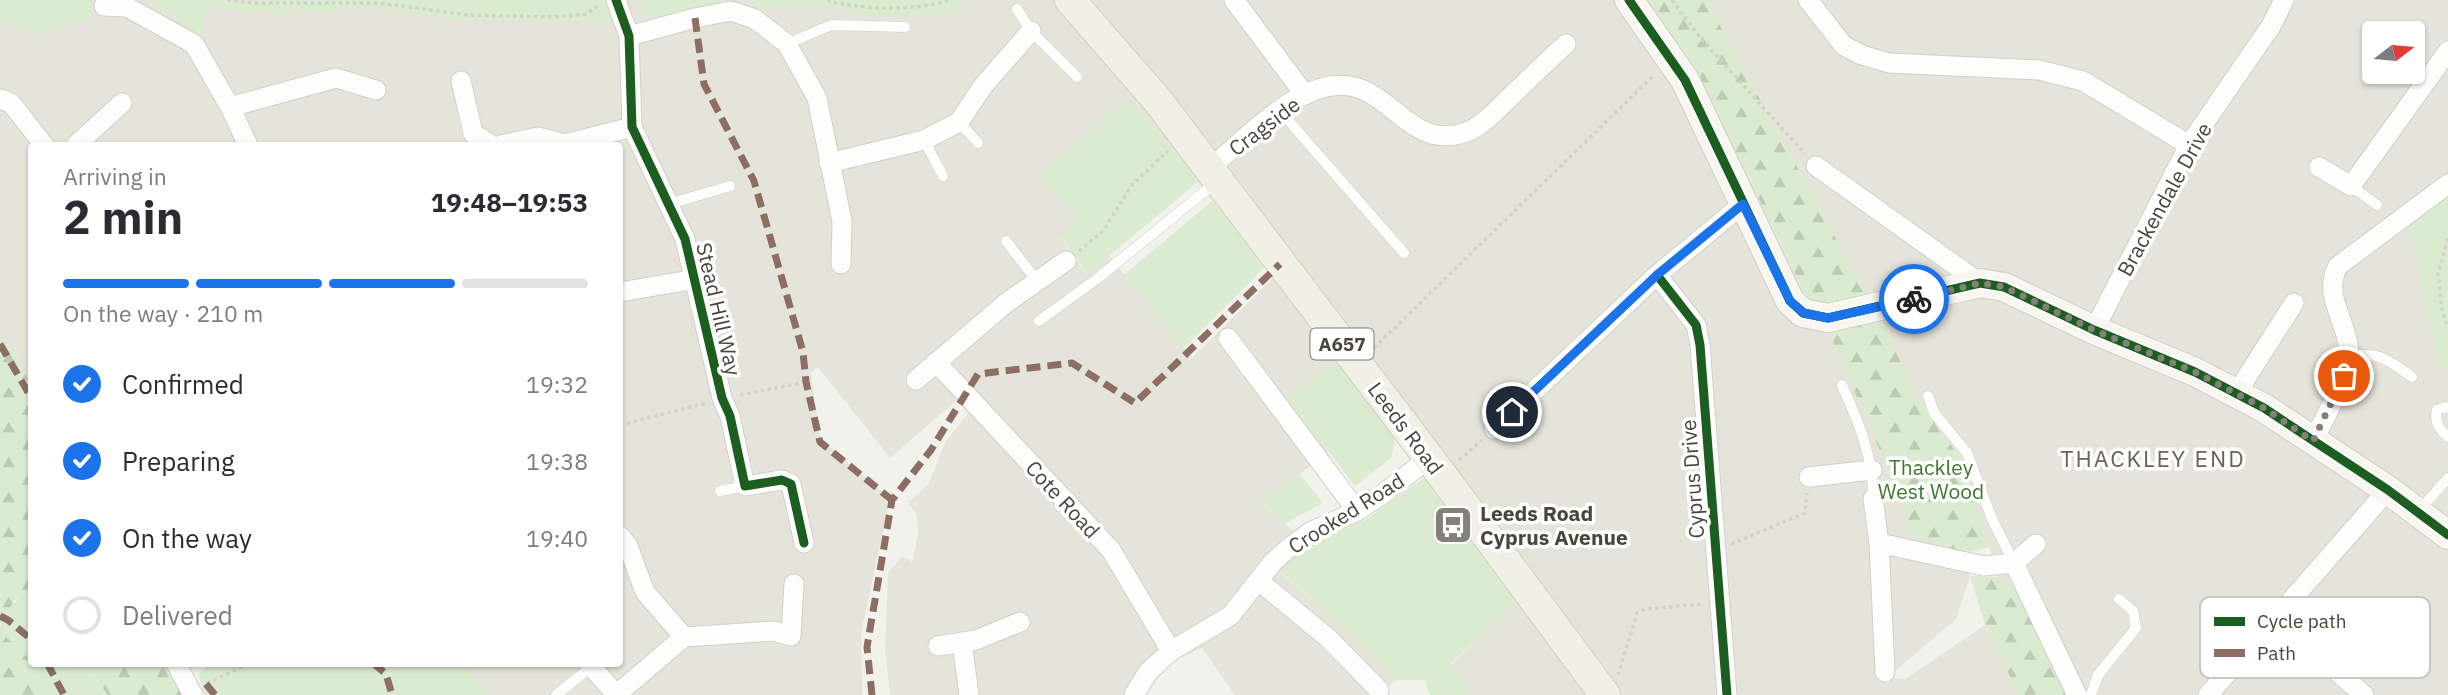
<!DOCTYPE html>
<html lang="en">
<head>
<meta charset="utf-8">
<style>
	:root { --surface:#fff; --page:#f7f7f7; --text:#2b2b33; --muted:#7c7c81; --line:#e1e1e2; --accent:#1a73e8 }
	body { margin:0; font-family:"IBM Plex Sans",sans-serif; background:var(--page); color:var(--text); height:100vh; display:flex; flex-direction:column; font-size:26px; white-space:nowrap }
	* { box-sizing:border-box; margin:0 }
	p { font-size:23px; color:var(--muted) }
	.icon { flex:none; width:38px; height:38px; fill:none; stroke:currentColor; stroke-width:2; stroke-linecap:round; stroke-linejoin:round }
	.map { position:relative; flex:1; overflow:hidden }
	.panel { position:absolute; left:28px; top:142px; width:595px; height:525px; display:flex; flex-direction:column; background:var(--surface); border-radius:7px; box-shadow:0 2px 5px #0004 }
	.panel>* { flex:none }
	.needle { width:46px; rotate:74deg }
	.fabs { position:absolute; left:2362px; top:21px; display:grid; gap:14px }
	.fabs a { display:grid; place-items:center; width:63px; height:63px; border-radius:7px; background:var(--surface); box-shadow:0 2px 5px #0004; font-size:35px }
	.pin { position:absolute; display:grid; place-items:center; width:60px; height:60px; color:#fff; margin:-30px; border:4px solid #fff; border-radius:50%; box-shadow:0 2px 7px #0007 }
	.courier { position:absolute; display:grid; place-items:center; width:70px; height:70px; margin:-35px; border:5px solid #1a73e8; border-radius:50%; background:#fff; color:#222; box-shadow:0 2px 9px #0007 }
	.head em { font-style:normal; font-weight:800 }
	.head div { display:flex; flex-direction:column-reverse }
	.head { display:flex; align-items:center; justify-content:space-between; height:119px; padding:0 35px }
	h1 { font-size:46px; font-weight:800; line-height:52px }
	.bar { display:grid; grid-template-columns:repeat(4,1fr); gap:10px 7px; align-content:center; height:84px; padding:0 35px }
	.bar i { height:9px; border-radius:5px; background:var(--line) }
	.bar .on { background:var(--accent) }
	.bar p { grid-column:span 4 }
	ol { padding:0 35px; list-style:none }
	li { display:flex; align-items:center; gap:21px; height:77px }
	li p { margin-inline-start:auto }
	li .icon { padding:7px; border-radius:50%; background:var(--accent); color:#fff; stroke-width:4 }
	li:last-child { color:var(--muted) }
	li i { width:38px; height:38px; border:4px solid var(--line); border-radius:50% }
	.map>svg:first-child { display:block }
	.residential { fill:#e5e4db; fill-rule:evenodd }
	.green { fill:#dbebcf }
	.forest { fill:url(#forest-firs) }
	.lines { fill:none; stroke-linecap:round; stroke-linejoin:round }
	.lane-casing { stroke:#d0d0cb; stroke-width:11 }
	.street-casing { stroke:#d0d0cb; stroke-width:21 }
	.secondary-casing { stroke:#d0cfc4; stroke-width:30 }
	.primary-casing { stroke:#d3d0bc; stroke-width:32 }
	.path { stroke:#d2d2cb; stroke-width:3.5; stroke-dasharray:3.5 3.5; stroke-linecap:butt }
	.lane { stroke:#fdfdfc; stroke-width:10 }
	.street { stroke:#fdfdfc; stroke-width:19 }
	.secondary { stroke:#f7f6f0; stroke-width:28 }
	.primary { stroke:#f1f0e6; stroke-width:30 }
	.quiet { stroke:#8d6e63; stroke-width:7; stroke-dasharray:14 7; stroke-linecap:butt }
	.cycleway-casing { stroke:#fff; stroke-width:13 }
	.cycleway { stroke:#1b5e20; stroke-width:9 }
	.done { stroke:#848278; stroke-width:7; stroke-dasharray:0 12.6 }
	.route { stroke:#1a73e8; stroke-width:9 }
	.labels { text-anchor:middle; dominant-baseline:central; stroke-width:7; stroke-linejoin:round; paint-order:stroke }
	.shield { fill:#fff; stroke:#7f7d74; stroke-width:2 }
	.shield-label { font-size:19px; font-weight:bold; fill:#484539 }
	.street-label { font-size:21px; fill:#484539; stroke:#fff }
	.park-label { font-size:21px; fill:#3e782f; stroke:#fff }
	.poi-label { font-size:21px; font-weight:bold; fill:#484539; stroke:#fff; text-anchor:start }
	.neighbourhood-label { font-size:23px; letter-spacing:2px; fill:#6a6451; stroke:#fff }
	.key { fill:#fff; stroke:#c8c7c4; stroke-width:2 }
	.key-label { font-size:19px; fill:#484539 }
</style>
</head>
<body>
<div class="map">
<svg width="2448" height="695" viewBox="0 0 2448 695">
	<defs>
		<pattern id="forest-firs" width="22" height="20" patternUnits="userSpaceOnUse" patternTransform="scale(1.75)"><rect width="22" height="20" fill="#dbebcf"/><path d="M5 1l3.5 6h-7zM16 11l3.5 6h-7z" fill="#bdcbb2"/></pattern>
	</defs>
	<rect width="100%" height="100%" fill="#f2f2ed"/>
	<path class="residential" d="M0,0H1640L1702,81L1802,288L1830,335L1881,453L1911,533L1964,554L1970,576L1956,619L1887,678L1905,679L1985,625L1998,577L1964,463L1921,404L1886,330L1706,0H2448V695H1472L1450,665L1517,603L1338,359L1288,397L1329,452L1261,503L1304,541L1280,572L1334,618L1397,680L1380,695H1235L1202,648L1169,663L1146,695H890L885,650L888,573L902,556L912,562L918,535L917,516L908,502L928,485L946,441L968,414L957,400L890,458L818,367L811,372L820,438L890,499L861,633L862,695H490L460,663H620V145H32L31,384L9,344L0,336ZM2375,33H2413V72H2375ZM1130,97L1273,278L1192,358L1109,255L1086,274L1060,237L1077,219Z"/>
	<g class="green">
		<polygon points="0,0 92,0 94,15 40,34 0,21"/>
		<polygon points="152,0 606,0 611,6 612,24 469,20 377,9 282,12 207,9 200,34 162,9"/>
		<polygon points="636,0 718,0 714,7 655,17 642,13"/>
		<polygon points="753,0 967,0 952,14 869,16 833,8 753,7"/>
		<polygon points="1130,97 1198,182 1087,274 1060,236 1077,219 1039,176"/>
		<polygon points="2448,195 2448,369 2438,361 2409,226"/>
		<polygon points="1212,201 1265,267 1184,348 1124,275"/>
		<polygon points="1338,359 1396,438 1391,458 1355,486 1287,397"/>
		<polygon points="1300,474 1323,503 1284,524 1261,502"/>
		<polygon points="1425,477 1517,603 1450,664 1472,695 1430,695 1425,680 1397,680 1334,618 1280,571 1304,541 1365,520"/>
		<path d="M31,589L32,663L0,631C0,612 17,599 31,589Z"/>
		<polygon points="32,663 84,663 108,695 48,695"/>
		<polygon points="211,663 460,663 490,695 205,695 198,674"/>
	</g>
	<g class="forest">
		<polygon points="1640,0 1706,0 1886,330 1921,404 1964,463 1989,547 1964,554 1911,533 1881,453 1830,335 1802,288 1702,81"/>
		<polygon points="0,336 9,344 31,384 32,589 14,601 0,624"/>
		<polygon points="1970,576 1998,577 2016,586 2066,695 2019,695 1985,625"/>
		<polygon points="0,631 30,660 48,695 0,695"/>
		<polygon points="84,663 184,663 184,695 108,695"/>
	</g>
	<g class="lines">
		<g class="lane-casing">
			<g id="lane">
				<polyline points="1017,9 1031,31 1077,77"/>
				<polyline points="787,44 831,25 905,27"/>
				<polyline points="1280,111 1404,253"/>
				<polyline points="959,122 978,143"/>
				<polyline points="924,140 943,176"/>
				<polyline points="2351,186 2377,205"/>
				<polyline points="669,204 730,186"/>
				<polyline points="1006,241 1037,281"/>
				<polyline points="1039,321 1098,278 1215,183"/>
				<path d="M2348,356C2382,352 2386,359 2412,377"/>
				<path d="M1842,385C1858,421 1874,458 1873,499"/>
				<polyline points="1928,396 1934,413 1967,453 1993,521 2014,563"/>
				<path d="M2448,408L2445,407L2437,410C2434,421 2439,430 2448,437"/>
				<polyline points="720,491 745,486"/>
				<polyline points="2419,511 2448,478"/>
				<polyline points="556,695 591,667"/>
				<polyline points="2091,695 2098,675 2136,628 2133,611 2119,599"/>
			</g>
		</g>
		<g class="street-casing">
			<g id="street">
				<polyline points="616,0 629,36 632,127 685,239 722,398 730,416 745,486 782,480 791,484 804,543"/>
				<polyline points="1234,0 1305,95"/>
				<polyline points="1808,0 1844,46 1862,55 1889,63 2039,70 2083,81 2189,145"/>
				<polyline points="104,6 127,7 194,44 230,107 248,145"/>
				<polyline points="629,36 695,18 731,11 755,19 787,44 817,98 842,221 841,264"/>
				<polyline points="461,81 473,133 491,145"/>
				<polyline points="0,99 11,103 44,145"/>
				<polyline points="230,107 336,78 376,90"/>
				<polyline points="76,145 122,103"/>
				<polyline points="501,145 538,137 565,144 632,127"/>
				<polyline points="829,163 924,140 959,122 983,86 1031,31"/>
				<polyline points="1816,166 1980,283"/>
				<polyline points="2319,167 2351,186 2448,51"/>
				<path d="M1209,169C1243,141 1287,93 1331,86C1390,76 1407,158 1471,130C1485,123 1497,110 1508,99C1527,81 1546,62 1566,44"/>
				<polyline points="1657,275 1696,325 1700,345 1727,695"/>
				<polyline points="620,292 696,279"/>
				<polyline points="2094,330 2189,145 2271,26 2284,0"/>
				<polyline points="1228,338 1357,511"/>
				<polyline points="936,362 1111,550 1171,651"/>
				<polyline points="916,380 1006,303 1066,261"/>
				<polyline points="2236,394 2294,303"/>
				<polyline points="1494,429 1657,275 1743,204"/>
				<path d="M2313,441C2324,418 2344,386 2348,361C2354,328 2320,298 2338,266L2448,184"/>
				<polyline points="1809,477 1872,470"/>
				<polyline points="1873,499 1879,543 1885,672"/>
				<polyline points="620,536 628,546 645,592 684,637"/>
				<polyline points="1879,543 1984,566 2014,563 2077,695"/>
				<polyline points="2014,563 2036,544"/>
				<polyline points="1259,581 1328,638 1379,690"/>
				<polyline points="2275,618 2364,695"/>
				<polyline points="962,642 969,695"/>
				<polyline points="938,646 976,640 1020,622"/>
				<polyline points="176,663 193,695"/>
				<polyline points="588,663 616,694"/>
				<polyline points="616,695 684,637 773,631 791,636 794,584"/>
				<polyline points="1134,695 1148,672 1171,651 1230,616 1273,562 1290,547 1310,532 1357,511 1383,494 1429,458"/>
				<polyline points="2208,695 2388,490"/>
			</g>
		</g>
		<g class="secondary-casing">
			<polyline id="secondary" points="1629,0 1685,80 1790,301 1803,313 1828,318 1980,283 2004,287 2094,330 2195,372 2264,408 2388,490 2448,535"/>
		</g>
		<g class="primary-casing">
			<polyline id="primary" points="1070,0 1158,101 1442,475 1605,695"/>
		</g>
		<g class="path">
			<polyline points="227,0 253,3 379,3 468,15 554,17 587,14 599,5"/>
			<path d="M827,0C856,10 920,11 949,0"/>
			<polyline points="1672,0 1699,36 1805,154"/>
			<polyline points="2448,239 2438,273 2442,311 2448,327"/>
			<polyline points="1079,251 1103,231 1132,185 1168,151"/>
			<polyline points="1374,348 1654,75"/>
			<polyline points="740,395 806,382"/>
			<polyline points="620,425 706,403"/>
			<polyline points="1459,460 1482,440"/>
			<polyline points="1731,544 1805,513 1807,493"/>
			<polyline points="1618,675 1637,613 1645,609 1704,604"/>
			<polyline points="207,683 251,663"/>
		</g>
		<use href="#lane" class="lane"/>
		<use href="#street" class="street"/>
		<use href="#secondary" class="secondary"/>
		<use href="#primary" class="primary"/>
		<g class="quiet">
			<polyline points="695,18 704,84 754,181 803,352 806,382 820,442 892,500"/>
			<polyline points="0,344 32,399"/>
			<polyline points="0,616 8,620 32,640"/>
			<polyline points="47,663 64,695"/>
			<polyline points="373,663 386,674 392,695"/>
			<polyline points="206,684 215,695"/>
			<polyline points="872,695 867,647 892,500 931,450 978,374 1072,363 1135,403 1280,264"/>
		</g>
		<g class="cycleway-casing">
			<g id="cycleway">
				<polyline points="616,0 629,36 632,127 685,239 722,398 730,416 745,486 782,480 791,484 804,543"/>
				<polyline points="1629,0 1685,80 1790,301 1803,313 1828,318 1980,283 2004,287 2094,330 2195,372 2264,408 2388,490 2448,535"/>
				<polyline points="1657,275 1696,325 1700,345 1727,695"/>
			</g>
		</g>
		<use href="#cycleway" class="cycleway"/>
	</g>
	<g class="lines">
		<polyline class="done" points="1914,299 1980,283 2004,287 2094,330 2195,372 2264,408 2313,441 2344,376"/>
		<polyline class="route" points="1512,412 1657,275 1743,204 1790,301 1804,313 1828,318 1914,299"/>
	</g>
	<defs>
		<g id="bus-square" transform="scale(2.0125)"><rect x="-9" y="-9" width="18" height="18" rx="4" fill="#848278" stroke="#fff"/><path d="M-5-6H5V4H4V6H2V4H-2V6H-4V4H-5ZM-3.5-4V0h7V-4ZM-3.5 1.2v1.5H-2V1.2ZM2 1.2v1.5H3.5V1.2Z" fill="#fff"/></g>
	</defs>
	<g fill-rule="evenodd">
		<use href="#bus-square" x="1453" y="525"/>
	</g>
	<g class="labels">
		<rect class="shield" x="1310.5" y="328.5" width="63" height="31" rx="5"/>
		<g class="shield-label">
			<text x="1342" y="344">A657</text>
		</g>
		<g class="street-label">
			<text transform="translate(1264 126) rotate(-37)">Cragside</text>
			<text transform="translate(2164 199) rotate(-61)">Brackendale Drive</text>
			<text transform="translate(719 309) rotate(77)">Stead Hill Way</text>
			<text transform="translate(1406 428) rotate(53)">Leeds Road</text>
			<text transform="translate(1692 479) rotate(-94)">Cyprus Drive</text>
			<text transform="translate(1063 499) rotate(47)">Cote Road</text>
			<text transform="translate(1346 513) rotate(-32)">Crooked Road</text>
		</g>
		<g class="park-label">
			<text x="1931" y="467">Thackley<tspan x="1931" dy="24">West Wood</tspan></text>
		</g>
		<g class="poi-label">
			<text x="1480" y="513">Leeds Road<tspan x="1480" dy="24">Cyprus Avenue</tspan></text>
		</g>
		<g class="neighbourhood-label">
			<text x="2153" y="458">THACKLEY END</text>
		</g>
	</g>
	<rect x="2200" y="597" width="230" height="81" rx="10" class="key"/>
	<rect x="2214" y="617" width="31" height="9" fill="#1b5e20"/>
	<rect x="2214" y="649" width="31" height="8" fill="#8d6e63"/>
	<g class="key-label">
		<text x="2257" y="628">Cycle path</text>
		<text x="2257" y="660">Path</text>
	</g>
</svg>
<div class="fabs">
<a><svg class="needle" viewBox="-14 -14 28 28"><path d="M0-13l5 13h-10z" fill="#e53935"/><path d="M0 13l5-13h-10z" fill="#7c7c81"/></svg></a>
</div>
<div class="pin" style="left:2344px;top:376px;background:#ea580c"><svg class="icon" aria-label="bag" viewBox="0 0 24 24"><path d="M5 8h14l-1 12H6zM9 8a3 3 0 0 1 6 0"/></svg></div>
<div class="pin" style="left:1512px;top:412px;background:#1f2937"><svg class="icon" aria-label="home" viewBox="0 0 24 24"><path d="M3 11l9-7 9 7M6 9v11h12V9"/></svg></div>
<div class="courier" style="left:1914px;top:299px"><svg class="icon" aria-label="bike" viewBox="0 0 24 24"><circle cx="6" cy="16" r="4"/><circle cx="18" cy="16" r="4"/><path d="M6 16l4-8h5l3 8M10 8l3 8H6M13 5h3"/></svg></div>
<section class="panel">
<div class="head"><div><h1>2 min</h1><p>Arriving in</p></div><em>19:48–19:53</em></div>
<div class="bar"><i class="on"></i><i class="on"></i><i class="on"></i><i></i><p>On the way · 210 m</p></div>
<ol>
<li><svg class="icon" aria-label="check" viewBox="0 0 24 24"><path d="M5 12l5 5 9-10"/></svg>Confirmed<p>19:32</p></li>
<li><svg class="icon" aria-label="check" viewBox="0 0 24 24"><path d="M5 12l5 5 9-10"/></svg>Preparing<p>19:38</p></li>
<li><svg class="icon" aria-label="check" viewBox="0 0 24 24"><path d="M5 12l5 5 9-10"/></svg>On the way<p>19:40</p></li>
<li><i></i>Delivered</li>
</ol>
</section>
</div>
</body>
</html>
